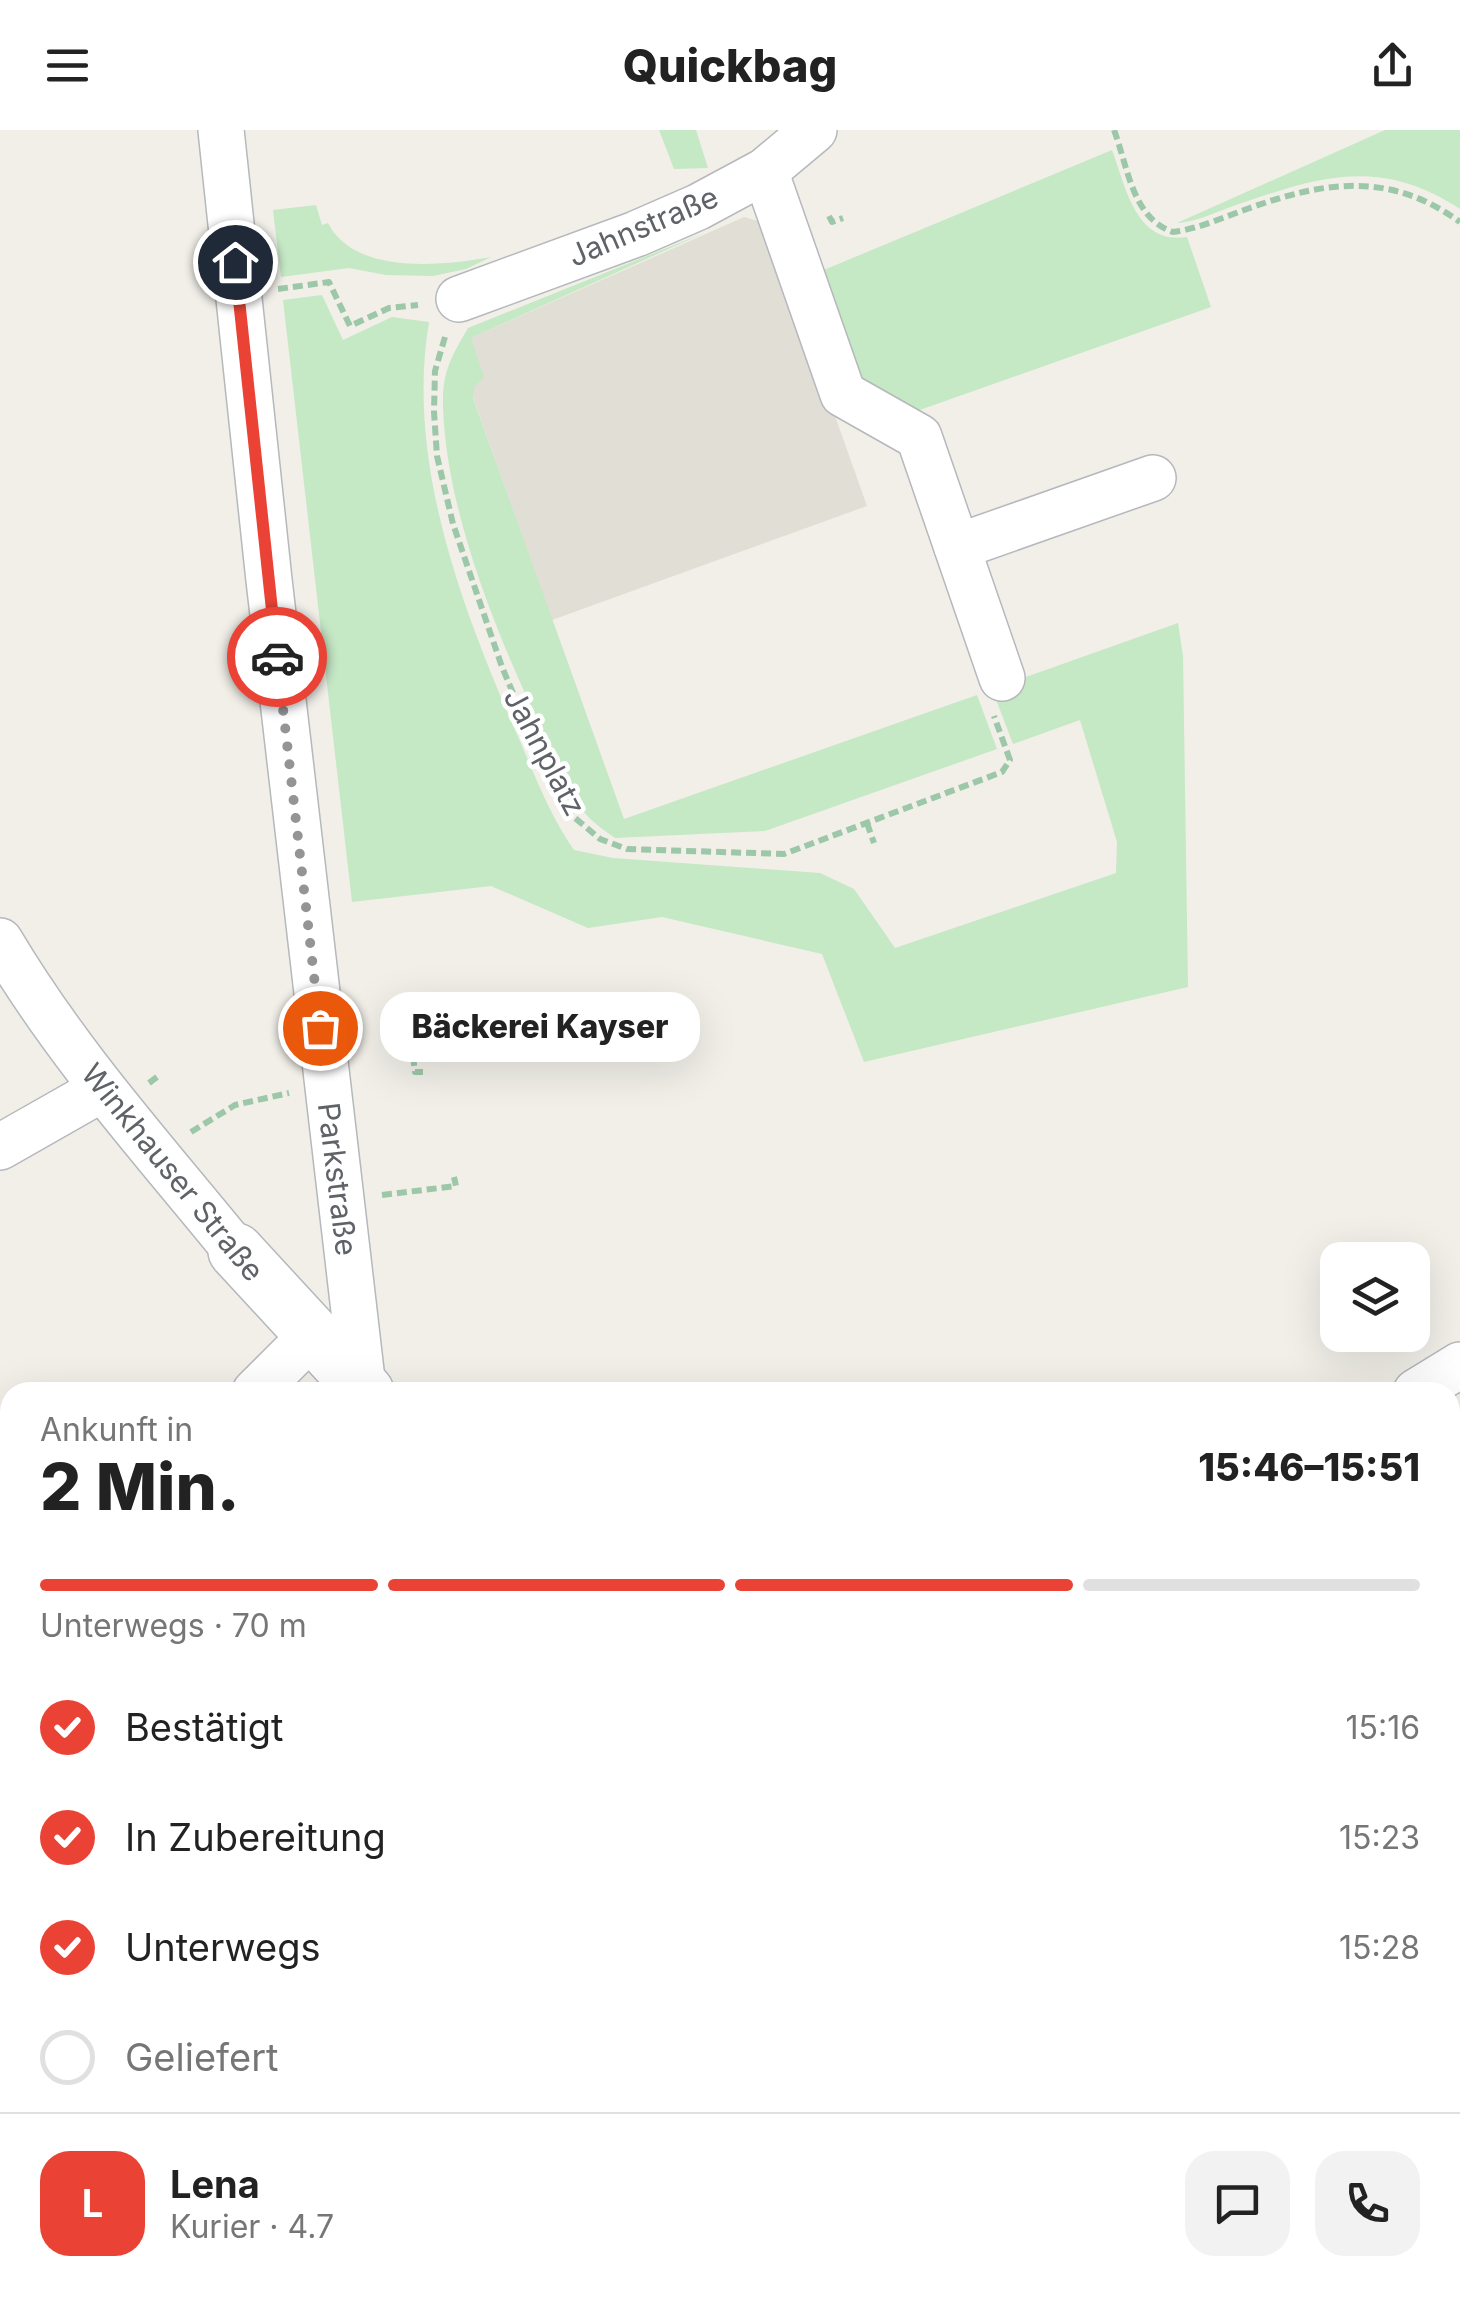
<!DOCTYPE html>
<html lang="de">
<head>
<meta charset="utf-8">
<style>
	:root { --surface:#fff; --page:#f2f2f2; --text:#222; --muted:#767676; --line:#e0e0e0; --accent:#ea4335 }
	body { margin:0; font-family:Inter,sans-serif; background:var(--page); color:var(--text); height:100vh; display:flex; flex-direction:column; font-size:38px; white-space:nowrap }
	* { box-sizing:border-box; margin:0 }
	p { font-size:32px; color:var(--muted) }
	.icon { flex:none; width:55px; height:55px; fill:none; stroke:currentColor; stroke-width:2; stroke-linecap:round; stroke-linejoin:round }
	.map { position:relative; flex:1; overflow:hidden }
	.sheet { position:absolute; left:0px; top:1252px; width:1460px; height:932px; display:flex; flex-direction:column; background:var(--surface); border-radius:30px 30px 0 0; box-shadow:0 10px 40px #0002 }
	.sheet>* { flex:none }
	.fabs { position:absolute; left:1320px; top:1112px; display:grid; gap:20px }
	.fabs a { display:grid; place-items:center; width:110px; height:110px; border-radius:20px; background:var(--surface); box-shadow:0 10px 40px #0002; font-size:50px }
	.pin { position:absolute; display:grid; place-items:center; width:85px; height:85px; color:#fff; margin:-42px; border:5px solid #fff; border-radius:50%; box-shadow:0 2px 10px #0007 }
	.courier { position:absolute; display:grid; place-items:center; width:100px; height:100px; margin:-50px; border:8px solid #ea4335; border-radius:50%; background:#fff; color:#222; box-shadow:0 2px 12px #0007 }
	.bubble { position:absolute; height:70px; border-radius:30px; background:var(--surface); box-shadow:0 10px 40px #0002; font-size:32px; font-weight:800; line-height:70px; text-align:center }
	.summary em { font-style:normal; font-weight:800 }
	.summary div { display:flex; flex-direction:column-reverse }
	.summary { display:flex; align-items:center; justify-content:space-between; height:170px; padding:0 40px }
	h1 { font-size:65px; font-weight:800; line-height:75px }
	.bar { display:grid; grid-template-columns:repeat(4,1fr); gap:15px 10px; align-content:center; height:120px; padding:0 40px }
	.bar i { height:12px; border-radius:8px; background:var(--line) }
	.bar .on { background:var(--accent) }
	.bar p { grid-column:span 4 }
	.line { display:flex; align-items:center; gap:25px; padding:0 40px; border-top:2px solid var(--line) }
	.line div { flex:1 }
	.round { display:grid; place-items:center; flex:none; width:105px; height:105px; border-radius:30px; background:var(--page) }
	ol { padding:0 40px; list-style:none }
	li { display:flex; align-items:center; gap:30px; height:110px }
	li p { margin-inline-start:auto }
	li .icon { padding:10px; border-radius:50%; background:var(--accent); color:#fff; stroke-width:4 }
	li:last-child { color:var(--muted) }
	li i { width:55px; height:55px; border:5px solid var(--line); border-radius:50% }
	header { display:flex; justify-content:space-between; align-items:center; height:130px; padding:0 40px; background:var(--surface); font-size:45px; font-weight:800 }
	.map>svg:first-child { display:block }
	.education { fill:#e1ded6 }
	.green { fill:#c5e8c5 }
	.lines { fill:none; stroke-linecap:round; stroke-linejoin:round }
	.minor-casing { stroke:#b5b8bc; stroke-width:48 }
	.tertiary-casing { stroke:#b5b8bc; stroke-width:58 }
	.path { stroke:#9cc7a9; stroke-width:6; stroke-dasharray:10 5; stroke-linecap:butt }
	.minor { stroke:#fff; stroke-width:45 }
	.tertiary { stroke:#fff; stroke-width:55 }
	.done { stroke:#929495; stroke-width:10; stroke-dasharray:0 18 }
	.route { stroke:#ea4335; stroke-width:12 }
	.labels { text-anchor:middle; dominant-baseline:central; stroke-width:9; stroke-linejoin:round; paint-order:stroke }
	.street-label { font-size:30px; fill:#5f6368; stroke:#fff }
</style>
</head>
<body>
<header><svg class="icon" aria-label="menu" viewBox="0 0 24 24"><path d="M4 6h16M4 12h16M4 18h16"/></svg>Quickbag<svg class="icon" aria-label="share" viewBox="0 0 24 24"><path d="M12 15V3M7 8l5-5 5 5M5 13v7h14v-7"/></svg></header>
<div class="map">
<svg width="1460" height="2184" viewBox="0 0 1460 2184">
	<rect width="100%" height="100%" fill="#f1efe8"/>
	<polygon class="education" points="744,87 758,91 770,103 867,376 552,490 473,267 471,208"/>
	<g class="green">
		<polygon points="659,0 696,0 708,38 674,39"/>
		<path d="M1385,0H1460V79C1380,27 1321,46 1236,75C1218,81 1197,92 1177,93Z"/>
		<path d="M1112,20C1126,58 1136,115 1187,107L1211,177L914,282L859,251L819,142Z"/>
		<path d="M316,75L322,95L328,93C354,145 442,136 491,127L466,139L433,146L386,145L349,138L281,147L273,80Z"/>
		<path d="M704,103L471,208L484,247L474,257L473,268L624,689L977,565L997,619L765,701L615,708C604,700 589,690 581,678C566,659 557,631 547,610C500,513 446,384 443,276C442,241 452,226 468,198Z"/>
		<path d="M322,165L343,210L392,187L429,192C405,333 464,484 520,611C536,649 551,687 574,720L613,728L820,743L854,759L895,818L1116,743L1117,712L1080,590L1013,614L992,559L1178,493L1183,526L1188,857L864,932L822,824L662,787L588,798L491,756L352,772L283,170Z"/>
	</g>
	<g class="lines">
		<g class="minor-casing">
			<g id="minor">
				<polyline points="221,0 269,450 363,1258"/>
				<polyline points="765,41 843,264 919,307 1002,548"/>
				<polyline points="459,169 636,104 698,77 765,41 814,0"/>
				<polyline points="957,417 1153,348"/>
				<path d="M0,811C67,924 154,1020 236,1121"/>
				<polyline points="0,1017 102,959"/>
				<polyline points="255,1262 312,1205"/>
				<polyline points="1416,1262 1460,1235"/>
				<polyline points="0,1528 10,1517"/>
				<polyline points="0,2029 10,2062"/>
				<polyline points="1450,2147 1460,2138"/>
				<polyline points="45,2175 48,2184"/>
				<polyline points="259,2184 267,2175"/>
				<polyline points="1405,2184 1416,2175"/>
			</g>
		</g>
		<g class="tertiary-casing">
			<g id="tertiary">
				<polyline points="236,1121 366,1262"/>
				<polyline points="947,2175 954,2184"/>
			</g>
		</g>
		<g class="path">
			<path d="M1114,0C1128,37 1132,88 1173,102C1198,99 1224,87 1247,79C1324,51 1390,41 1460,92"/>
			<polyline points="829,86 832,92 843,88"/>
			<polyline points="278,159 329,152 350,196 389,178 418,175"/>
			<polyline points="445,207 435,241 434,282 437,326 453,394 502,537 526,594 575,688 600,709 627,719 784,724 1002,642 1010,630 994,586"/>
			<polyline points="867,693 874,713"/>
			<polyline points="413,926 415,942 423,942"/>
			<polyline points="149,953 161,944"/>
			<polyline points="191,1002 235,975 289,963"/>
			<polyline points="382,1065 456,1056 454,1047"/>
		</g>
		<use href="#minor" class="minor"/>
		<use href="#tertiary" class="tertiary"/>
	</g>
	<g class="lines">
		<polyline class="done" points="277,527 320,898"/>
		<polyline class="route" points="235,132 277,527"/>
	</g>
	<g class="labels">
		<g class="street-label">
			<text transform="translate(643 96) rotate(-23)">Jahnstraße</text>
			<text transform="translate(545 622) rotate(62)">Jahnplatz</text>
			<text transform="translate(173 1042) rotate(51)">Winkhauser Straße</text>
			<text transform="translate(338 1049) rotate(83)">Parkstraße</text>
		</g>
	</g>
</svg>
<div class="fabs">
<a><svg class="icon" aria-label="layers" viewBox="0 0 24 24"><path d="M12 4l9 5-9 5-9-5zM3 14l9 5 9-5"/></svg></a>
</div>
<div class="pin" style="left:320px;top:898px;background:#ea580c"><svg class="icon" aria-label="bag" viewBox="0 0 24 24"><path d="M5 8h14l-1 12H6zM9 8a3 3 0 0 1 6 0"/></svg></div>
<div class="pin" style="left:235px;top:132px;background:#1f2937"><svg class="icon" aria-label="home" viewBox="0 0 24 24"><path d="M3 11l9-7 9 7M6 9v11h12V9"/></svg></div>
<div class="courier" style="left:277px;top:527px"><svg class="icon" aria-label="car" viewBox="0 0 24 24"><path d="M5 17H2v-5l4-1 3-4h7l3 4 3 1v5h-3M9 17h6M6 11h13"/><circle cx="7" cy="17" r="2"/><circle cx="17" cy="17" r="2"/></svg></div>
<div class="bubble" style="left:380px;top:862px;width:320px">Bäckerei Kayser</div>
<section class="sheet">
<div class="summary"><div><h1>2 Min.</h1><p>Ankunft in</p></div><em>15:46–15:51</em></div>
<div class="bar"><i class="on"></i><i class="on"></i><i class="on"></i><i></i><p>Unterwegs · 70 m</p></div>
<ol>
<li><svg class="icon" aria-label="check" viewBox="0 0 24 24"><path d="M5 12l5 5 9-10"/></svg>Bestätigt<p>15:16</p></li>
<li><svg class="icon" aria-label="check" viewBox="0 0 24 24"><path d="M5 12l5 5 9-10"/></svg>In Zubereitung<p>15:23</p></li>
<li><svg class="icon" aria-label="check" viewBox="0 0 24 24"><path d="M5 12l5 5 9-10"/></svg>Unterwegs<p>15:28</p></li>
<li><i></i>Geliefert</li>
</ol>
<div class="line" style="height:180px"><b class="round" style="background:var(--accent);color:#fff">L</b><div><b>Lena</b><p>Kurier · 4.7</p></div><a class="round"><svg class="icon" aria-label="chat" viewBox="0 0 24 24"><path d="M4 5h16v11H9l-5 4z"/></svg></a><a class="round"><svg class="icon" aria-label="phone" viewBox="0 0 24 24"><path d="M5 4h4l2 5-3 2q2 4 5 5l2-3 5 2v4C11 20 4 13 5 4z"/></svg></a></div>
</section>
</div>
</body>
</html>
